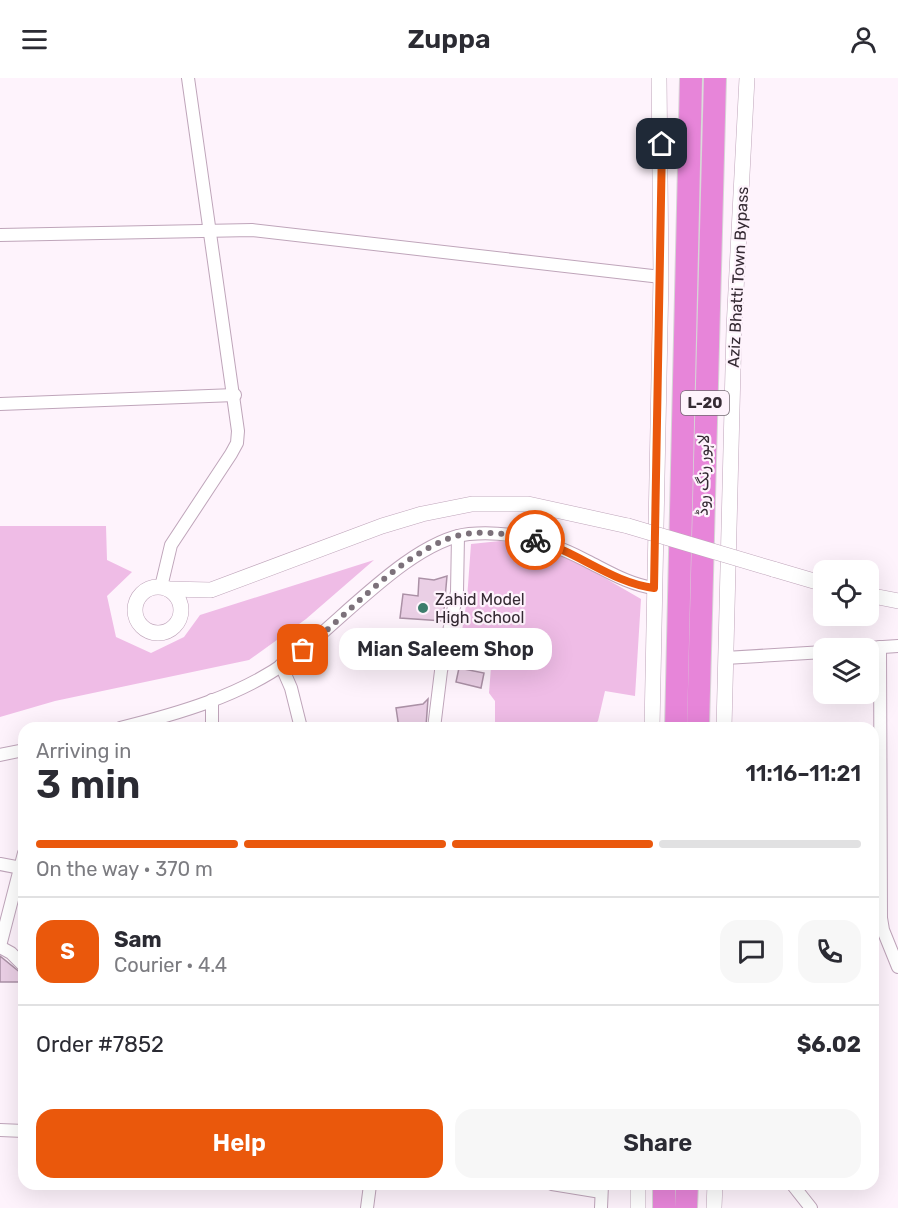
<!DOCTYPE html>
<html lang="en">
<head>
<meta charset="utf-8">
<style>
	:root { --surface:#fff; --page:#f7f7f7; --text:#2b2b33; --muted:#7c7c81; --line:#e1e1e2; --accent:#ea580c }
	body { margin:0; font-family:Rubik,Vazirmatn,sans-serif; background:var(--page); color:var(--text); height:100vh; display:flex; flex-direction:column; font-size:22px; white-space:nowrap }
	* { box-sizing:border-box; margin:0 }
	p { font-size:20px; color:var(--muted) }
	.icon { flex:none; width:33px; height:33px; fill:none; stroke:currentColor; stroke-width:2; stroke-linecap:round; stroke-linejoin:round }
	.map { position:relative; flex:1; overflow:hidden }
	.drawer { position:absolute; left:18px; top:644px; width:861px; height:468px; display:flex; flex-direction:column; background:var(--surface); border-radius:18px; box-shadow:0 6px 24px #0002 }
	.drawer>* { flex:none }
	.tools { position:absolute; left:813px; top:482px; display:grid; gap:12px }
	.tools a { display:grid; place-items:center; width:66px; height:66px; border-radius:12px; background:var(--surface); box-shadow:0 6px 24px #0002; font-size:30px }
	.pin { position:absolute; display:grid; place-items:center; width:51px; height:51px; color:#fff; margin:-26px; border-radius:12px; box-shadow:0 3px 9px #0006 }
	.courier { position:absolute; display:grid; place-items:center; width:60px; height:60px; margin:-30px; border:4px solid #ea580c; border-radius:50%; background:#fff; color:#222; box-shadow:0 2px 8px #0007 }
	.bubble { position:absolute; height:42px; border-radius:18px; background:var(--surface); box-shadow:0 6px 24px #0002; font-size:20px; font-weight:600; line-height:42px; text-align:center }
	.overview em { font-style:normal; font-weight:600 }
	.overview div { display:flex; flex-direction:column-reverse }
	.overview { display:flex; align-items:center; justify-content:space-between; height:102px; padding:0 18px }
	h1 { font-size:39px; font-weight:600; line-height:45px }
	.bar { display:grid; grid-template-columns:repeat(4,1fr); gap:9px 6px; align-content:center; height:72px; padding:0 18px }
	.bar i { height:8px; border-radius:4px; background:var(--line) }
	.bar .selected { background:var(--accent) }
	.bar p { grid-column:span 4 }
	.line { display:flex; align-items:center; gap:15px; padding:0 18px; border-top:2px solid var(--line) }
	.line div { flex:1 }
	.round { display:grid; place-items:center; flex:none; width:63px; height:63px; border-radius:18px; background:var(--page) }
	.action { display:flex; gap:12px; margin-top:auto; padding:12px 18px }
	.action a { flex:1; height:69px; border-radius:18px; background:var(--accent); color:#fff; font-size:24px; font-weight:600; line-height:69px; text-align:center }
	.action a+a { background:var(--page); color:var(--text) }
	header { display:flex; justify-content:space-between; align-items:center; height:78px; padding:0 18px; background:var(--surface); font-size:27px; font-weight:600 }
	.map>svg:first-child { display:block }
	.green { fill:#efbce6 }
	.building { fill:#eacfe5; stroke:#ab91a6; stroke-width:1.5 }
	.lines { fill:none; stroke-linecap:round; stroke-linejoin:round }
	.minor-casing { stroke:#bfa5ba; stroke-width:14 }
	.tertiary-casing { stroke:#bfa5ba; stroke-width:16 }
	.motorway-casing { stroke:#d7d5d6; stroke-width:24 }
	.minor { stroke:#fff; stroke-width:12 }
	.tertiary { stroke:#fff; stroke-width:15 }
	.motorway { stroke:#e785d9; stroke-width:22 }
	.tertiary-bridge-casing { stroke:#bfa5ba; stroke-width:16; stroke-linecap:butt }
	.tertiary-bridge { stroke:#fff; stroke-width:15 }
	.done { stroke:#7c717a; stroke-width:6; stroke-dasharray:0 10.8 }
	.route { stroke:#ea580c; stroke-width:8 }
	.poi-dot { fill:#3c7d6c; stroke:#fef3fc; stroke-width:2 }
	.labels { text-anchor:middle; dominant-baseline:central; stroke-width:4.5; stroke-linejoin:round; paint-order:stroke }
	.shield { fill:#fef3fc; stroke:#726770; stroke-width:1.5 }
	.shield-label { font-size:15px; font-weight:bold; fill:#362b34 }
	.street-label { font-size:16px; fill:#362b34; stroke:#fef3fc }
	.poi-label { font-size:16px; fill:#362b34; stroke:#fef3fc; text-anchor:start }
</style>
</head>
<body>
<header><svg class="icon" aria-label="menu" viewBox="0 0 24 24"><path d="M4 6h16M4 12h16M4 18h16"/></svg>Zuppa<svg class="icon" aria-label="person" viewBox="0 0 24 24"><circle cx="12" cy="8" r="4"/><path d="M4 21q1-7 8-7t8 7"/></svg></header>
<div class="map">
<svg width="898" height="1130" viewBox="0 0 898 1130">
	<rect width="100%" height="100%" fill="#fef3fc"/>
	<g class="green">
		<polygon points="0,448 106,448 107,482 132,494 107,518 116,559 151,575 184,559 200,537 374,482 306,541 249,582 55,623 0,639"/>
		<polygon points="500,463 553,470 641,521 635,618 605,613 598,643 592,649 495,649 495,623 489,615 491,589 458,578 467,521 471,466"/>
	</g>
	<g class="building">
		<polygon points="447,498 443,543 400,540 403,516 418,518 419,500 434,502"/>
		<polygon points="459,590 484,595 481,610 456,604"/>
		<polygon points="428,621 426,648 399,650 396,630 423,626"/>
		<polygon points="0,878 22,896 24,904 0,904"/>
	</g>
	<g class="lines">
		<g class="minor-casing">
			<g id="minor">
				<polyline points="0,157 252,152 661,199"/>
				<polyline points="0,326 235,317"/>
				<polyline points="161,509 171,467 231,376 237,365 238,353 188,0"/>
				<polyline points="880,569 881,840 883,852 898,889"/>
				<polyline points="868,570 898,568"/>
				<polyline points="725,580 824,574"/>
				<polyline points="281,587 291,610 301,650"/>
				<polyline points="212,622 212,650"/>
				<path d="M120,650C177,636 240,618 288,583C337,548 410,462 469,456C510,452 551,464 587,483C609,494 630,507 654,510"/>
				<polyline points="434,650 441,593 457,514 458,458"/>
				<polyline points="0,677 24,672"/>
				<polyline points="0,786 21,790"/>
				<polyline points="0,868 24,775"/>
				<polyline points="0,869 11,875 24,888"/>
				<polyline points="0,1052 24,1053"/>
				<polyline points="552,1106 601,1114"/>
				<polyline points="792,1106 811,1130"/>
				<polyline points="367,1130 370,1107"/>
				<polyline points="601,1130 602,1107"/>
			</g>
		</g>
		<g class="tertiary-casing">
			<g id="tertiary">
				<polyline points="773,491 824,506"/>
				<circle cx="158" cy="532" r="23"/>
				<polyline points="168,511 211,512 382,448 422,436 472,426 528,426 628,448"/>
				<polyline points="868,517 898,523"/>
				<polyline points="652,650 661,199 659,0"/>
				<polyline points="724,650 734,251 747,0"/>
				<polyline points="638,1130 638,1106"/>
				<polyline points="714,1130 715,1106"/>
			</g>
		</g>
		<g class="motorway-casing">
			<g id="motorway">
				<polyline points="676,650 691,0"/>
				<polyline points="698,650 715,0"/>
				<polyline points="664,1130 664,1106"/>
				<polyline points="686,1130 687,1106"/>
			</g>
		</g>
		<use href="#minor" class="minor"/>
		<use href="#tertiary" class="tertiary"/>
		<use href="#motorway" class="motorway"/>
		<g class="tertiary-bridge-casing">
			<polyline id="tertiary-bridge" points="628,448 773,491"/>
		</g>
		<use href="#tertiary-bridge" class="tertiary-bridge"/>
	</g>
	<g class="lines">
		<path class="done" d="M303,572C349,536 391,485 445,462C471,450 508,455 535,462"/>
		<path class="route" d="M535,462C577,473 612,505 654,510L662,66"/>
	</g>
	<circle class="poi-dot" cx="423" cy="530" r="6"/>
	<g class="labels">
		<rect class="shield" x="681" y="313" width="48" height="24" rx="4.5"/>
		<g class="shield-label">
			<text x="705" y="325">L-20</text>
		</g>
		<g class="street-label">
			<text transform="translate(738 199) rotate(-87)">Aziz Bhatti Town Bypass</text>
			<text transform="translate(703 397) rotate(-89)">لاہور رنگ روڈ</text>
		</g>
		<g class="poi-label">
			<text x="435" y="521">Zahid Model<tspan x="435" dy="18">High School</tspan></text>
		</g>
	</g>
</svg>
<div class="tools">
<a><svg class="icon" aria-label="locate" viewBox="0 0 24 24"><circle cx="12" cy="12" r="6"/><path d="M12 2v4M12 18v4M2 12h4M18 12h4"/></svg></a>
<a><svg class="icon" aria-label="layers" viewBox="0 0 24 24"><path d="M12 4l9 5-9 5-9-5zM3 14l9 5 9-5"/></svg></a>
</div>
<div class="pin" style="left:303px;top:572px;background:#ea580c"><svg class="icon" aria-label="bag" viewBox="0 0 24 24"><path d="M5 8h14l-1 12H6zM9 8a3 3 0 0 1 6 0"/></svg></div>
<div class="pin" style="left:662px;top:66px;background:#1f2937"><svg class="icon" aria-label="home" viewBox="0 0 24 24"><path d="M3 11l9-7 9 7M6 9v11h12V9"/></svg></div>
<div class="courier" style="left:535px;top:462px"><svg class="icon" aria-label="bike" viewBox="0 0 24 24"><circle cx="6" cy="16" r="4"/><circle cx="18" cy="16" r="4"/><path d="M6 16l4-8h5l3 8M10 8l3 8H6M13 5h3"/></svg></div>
<div class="bubble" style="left:339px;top:550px;width:213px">Mian Saleem Shop</div>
<section class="drawer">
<div class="overview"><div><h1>3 min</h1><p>Arriving in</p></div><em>11:16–11:21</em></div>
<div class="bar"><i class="selected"></i><i class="selected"></i><i class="selected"></i><i></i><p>On the way · 370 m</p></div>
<div class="line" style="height:108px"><b class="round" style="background:var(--accent);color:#fff">S</b><div><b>Sam</b><p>Courier · 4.4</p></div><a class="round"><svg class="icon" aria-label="chat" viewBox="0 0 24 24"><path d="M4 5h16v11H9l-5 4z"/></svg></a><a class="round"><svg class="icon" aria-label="phone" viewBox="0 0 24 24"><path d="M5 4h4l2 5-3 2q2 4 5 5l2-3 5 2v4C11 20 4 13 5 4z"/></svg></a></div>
<div class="line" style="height:78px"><div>Order #7852</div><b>$6.02</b></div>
<div class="action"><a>Help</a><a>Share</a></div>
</section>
</div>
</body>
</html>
